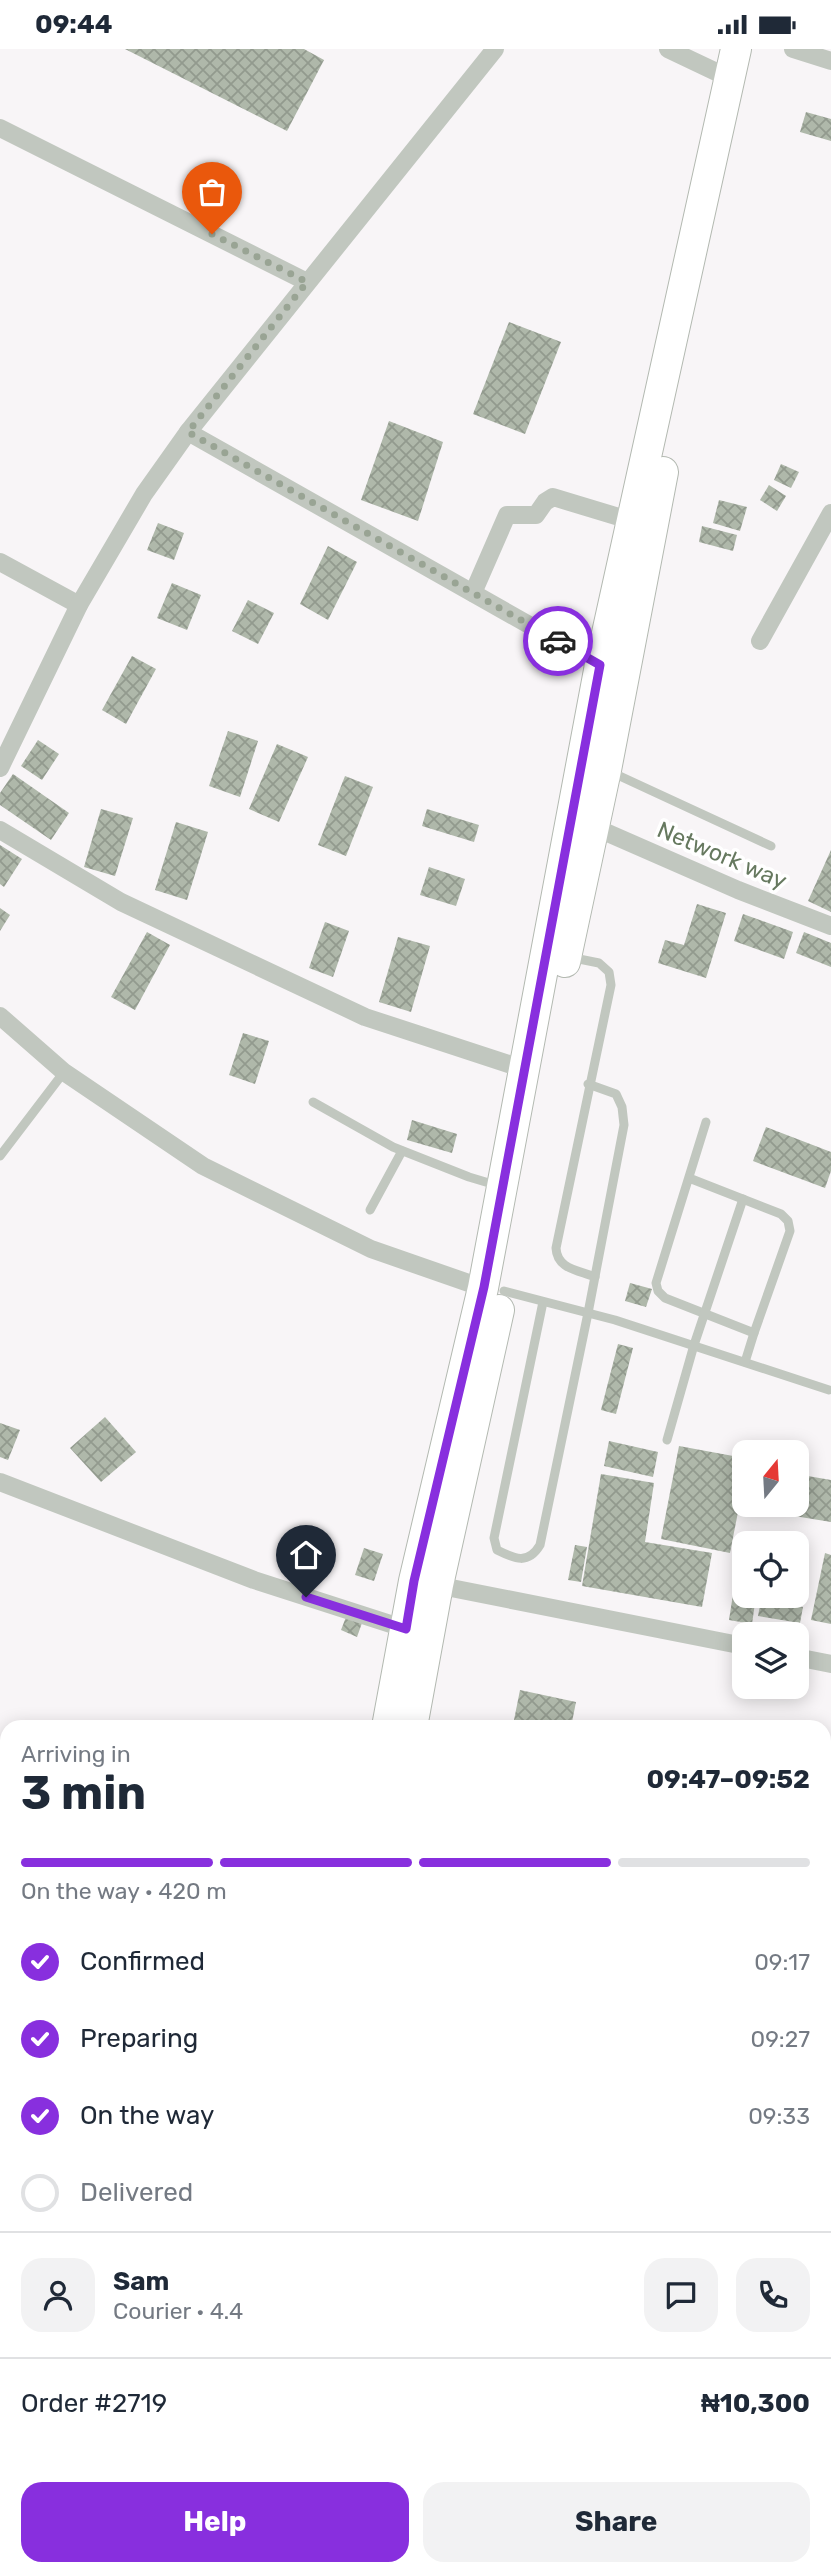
<!DOCTYPE html>
<html lang="en">
<head>
<meta charset="utf-8">
<style>
	:root { --surface:#fff; --page:#f2f2f3; --text:#1f2937; --muted:#747a83; --line:#e0e1e3; --accent:#882fde }
	body { margin:0; font-family:Rubik,sans-serif; background:var(--page); color:var(--text); height:100vh; display:flex; flex-direction:column; font-size:26px; white-space:nowrap }
	* { box-sizing:border-box; margin:0 }
	p { font-size:23px; color:var(--muted) }
	.icon { flex:none; width:38px; height:38px; fill:none; stroke:currentColor; stroke-width:2; stroke-linecap:round; stroke-linejoin:round }
	.map { position:relative; flex:1; overflow:hidden }
	.drawer { position:absolute; left:0px; top:1671px; width:831px; height:856px; display:flex; flex-direction:column; background:var(--surface); border-radius:21px 21px 0 0; box-shadow:0 4px 18px #0003 }
	.drawer>* { flex:none }
	.needle { width:46px; rotate:18deg }
	.buttons { position:absolute; left:732px; top:1391px; display:grid; gap:14px }
	.buttons a { display:grid; place-items:center; width:77px; height:77px; border-radius:14px; background:var(--surface); box-shadow:0 4px 18px #0003; font-size:35px }
	.pin { position:absolute; display:grid; place-items:center; width:60px; height:60px; color:#fff; margin:-72px -30px; border-radius:50% 50% 50% 0; rotate:-45deg; box-shadow:0 0 7px #0007 }
	.pin .icon { rotate:45deg }
	.courier { position:absolute; display:grid; place-items:center; width:70px; height:70px; margin:-35px; border:5px solid #882fde; border-radius:50%; background:#fff; color:#222; box-shadow:0 2px 9px #0007 }
	.overview em { font-style:normal; font-weight:700 }
	.overview div { display:flex; flex-direction:column-reverse }
	.overview { display:flex; align-items:center; justify-content:space-between; height:119px; padding:0 21px }
	h1 { font-size:46px; font-weight:700; line-height:52px }
	.bar { display:grid; grid-template-columns:repeat(4,1fr); gap:10px 7px; align-content:center; height:84px; padding:0 21px }
	.bar i { height:9px; border-radius:5px; background:var(--line) }
	.bar .current { background:var(--accent) }
	.bar p { grid-column:span 4 }
	.line { display:flex; align-items:center; gap:18px; padding:0 21px; border-top:2px solid var(--line) }
	.line div { flex:1 }
	.round { display:grid; place-items:center; flex:none; width:74px; height:74px; border-radius:21px; background:var(--page) }
	ol { padding:0 21px; list-style:none }
	li { display:flex; align-items:center; gap:21px; height:77px }
	li p { margin-inline-start:auto }
	li .icon { padding:7px; border-radius:50%; background:var(--accent); color:#fff; stroke-width:4 }
	li:last-child { color:var(--muted) }
	li i { width:38px; height:38px; border:4px solid var(--line); border-radius:50% }
	.button { display:flex; gap:14px; margin-top:auto; padding:14px 21px }
	.button a { flex:1; height:80px; border-radius:21px; background:var(--accent); color:#fff; font-size:28px; font-weight:700; line-height:80px; text-align:center }
	.button a+a { background:var(--page); color:var(--text) }
	.status { display:flex; justify-content:space-between; align-items:center; height:49px; padding:0 35px; background:var(--surface); direction:ltr }
	.status svg { height:19px; fill:currentColor }
	.map>svg:first-child { display:block }
	.building { fill:url(#building-cross-hatch) }
	.lines { fill:none; stroke-linecap:round; stroke-linejoin:round }
	.trunk-casing { stroke:#b3b9b1; stroke-width:32 }
	.service { stroke:#c1c7bf; stroke-width:9 }
	.minor { stroke:#c1c7bf; stroke-width:18 }
	.trunk { stroke:#fff; stroke-width:30 }
	.done { stroke:#99a494; stroke-width:7; stroke-dasharray:0 12.6 }
	.route { stroke:#882fde; stroke-width:9 }
	.labels { text-anchor:middle; dominant-baseline:central; stroke-width:7; stroke-linejoin:round; paint-order:stroke }
	.street-label { font-size:23px; fill:#66795f; stroke:#fff }
</style>
</head>
<body>
<div class="status"><b>09:44</b><svg viewBox="0 0 49 12"><path d="M0 12V9h3v3zM5 12V6h3v6zM10 12V3h3v9zM15 12V0h3v12zM26 1h20v11H26zM47 4h2v5h-2z"/></svg></div>
<div class="map">
<svg width="831" height="2526" viewBox="0 0 831 2526">
	<defs>
		<pattern id="building-cross-hatch" width="8" height="8" patternUnits="userSpaceOnUse" patternTransform="scale(1.75)"><rect width="8" height="8" fill="#afb8aa"/><path d="M0 0l8 8M0 8l8-8" fill="none" stroke="#929a8e"/></pattern>
	</defs>
	<rect width="100%" height="100%" fill="#f8f5f7"/>
	<g class="building">
		<polygon points="125,0 304,0 324,11 287,82"/>
		<polygon points="806,63 831,70 831,92 800,83"/>
		<polygon points="509,273 561,293 525,385 473,365"/>
		<polygon points="389,372 443,393 418,472 361,451"/>
		<polygon points="781,415 799,423 791,439 774,431"/>
		<polygon points="769,436 786,447 777,462 760,451"/>
		<polygon points="719,451 747,458 740,482 713,474"/>
		<polygon points="158,474 184,484 174,511 147,501"/>
		<polygon points="702,477 737,486 733,502 699,493"/>
		<polygon points="328,497 357,513 328,571 300,555"/>
		<polygon points="172,534 201,546 187,581 157,569"/>
		<polygon points="248,551 274,564 258,595 232,582"/>
		<polygon points="132,607 156,620 126,675 102,661"/>
		<polygon points="228,682 258,692 240,748 209,737"/>
		<polygon points="38,691 59,705 42,731 21,717"/>
		<polygon points="277,695 308,708 279,773 249,760"/>
		<polygon points="13,725 69,764 51,791 0,756 0,744"/>
		<polygon points="345,727 373,738 346,807 318,796"/>
		<polygon points="101,760 133,769 115,827 84,818"/>
		<polygon points="427,760 479,776 474,793 422,777"/>
		<polygon points="176,773 208,783 187,851 155,841"/>
		<polygon points="0,796 22,810 4,838 0,835"/>
		<polygon points="831,801 831,863 808,852"/>
		<polygon points="429,818 465,830 456,857 420,846"/>
		<polygon points="697,855 726,864 706,929 658,914 665,891 684,896"/>
		<polygon points="0,859 10,866 0,882"/>
		<polygon points="743,865 793,883 784,910 734,892"/>
		<polygon points="325,873 349,882 333,928 309,919"/>
		<polygon points="147,883 170,896 135,961 111,948"/>
		<polygon points="804,883 831,894 831,918 796,904"/>
		<polygon points="398,888 430,897 411,963 379,953"/>
		<polygon points="243,984 269,992 255,1035 229,1026"/>
		<polygon points="412,1071 457,1085 452,1104 407,1091"/>
		<polygon points="766,1078 831,1103 831,1122 825,1139 753,1112"/>
		<polygon points="630,1234 652,1240 646,1258 625,1252"/>
		<polygon points="618,1295 633,1299 616,1365 601,1361"/>
		<polygon points="105,1368 136,1403 101,1433 70,1399"/>
		<polygon points="0,1374 20,1381 8,1411 0,1408"/>
		<polygon points="609,1392 658,1403 653,1428 604,1417"/>
		<polygon points="679,1397 744,1409 744,1432 730,1504 661,1490"/>
		<polygon points="601,1425 654,1434 645,1493 712,1504 702,1558 582,1537"/>
		<polygon points="796,1425 831,1431 831,1473 757,1461 758,1456 796,1456"/>
		<polygon points="575,1496 587,1498 581,1533 568,1531"/>
		<polygon points="364,1499 383,1505 374,1532 355,1526"/>
		<polygon points="825,1504 831,1506 831,1575 811,1571"/>
		<polygon points="734,1539 744,1541 744,1547 756,1547 752,1575 729,1571"/>
		<polygon points="761,1551 803,1558 800,1574 758,1567"/>
		<polygon points="346,1568 362,1574 357,1588 341,1581"/>
		<polygon points="520,1641 576,1653 571,1678 548,1678 514,1671"/>
		<polygon points="830,1878 831,1878 831,1913 824,1911"/>
		<polygon points="824,1922 831,1924 831,1982 824,1981"/>
		<polygon points="0,2040 7,2042 7,2090 0,2108"/>
		<polygon points="824,2140 831,2142 831,2179 824,2178"/>
		<polygon points="0,2154 7,2155 7,2181 0,2180"/>
		<polygon points="824,2188 831,2189 831,2209 824,2208"/>
		<polygon points="6,2245 7,2245 7,2300 0,2298 0,2269"/>
		<polygon points="824,2322 831,2323 831,2351 824,2350"/>
		<polygon points="326,2520 360,2520 359,2526 324,2526"/>
		<polygon points="402,2520 420,2523 420,2526 401,2526"/>
		<polygon points="568,2520 584,2520 600,2526 566,2526"/>
	</g>
	<g class="lines">
		<g class="trunk-casing">
			<g id="trunk">
				<polyline points="565,913 606,721 663,423"/>
				<polyline points="387,1678 414,1532 483,1239 600,616 736,0"/>
				<polyline points="412,1678 438,1536 499,1261"/>
				<polyline points="246,2526 247,2520"/>
			</g>
		</g>
		<g class="service">
			<polyline points="611,723 771,797"/>
			<path d="M569,908L599,914L609,923L611,936L556,1199C557,1220 578,1221 595,1228"/>
			<polyline points="313,1053 393,1098 469,1128 499,1137"/>
			<polyline points="0,1107 64,1023"/>
			<polyline points="689,1129 781,1165 788,1172 790,1182 754,1284 665,1249 658,1242 656,1234 706,1073"/>
			<polyline points="370,1161 402,1102"/>
			<polyline points="504,1242 615,1271 829,1341"/>
			<path d="M543,1253L494,1489L497,1501C515,1510 528,1516 540,1496L588,1264L624,1076L622,1058L616,1045L588,1035"/>
			<polyline points="745,1313 754,1284"/>
			<polyline points="667,1391 694,1296 743,1150"/>
		</g>
		<g class="minor">
			<polyline points="668,0 729,29"/>
			<polyline points="793,0 831,12"/>
			<polyline points="0,79 307,233"/>
			<polyline points="188,383 600,616"/>
			<polyline points="0,513 79,556"/>
			<polyline points="473,544 507,466 536,466 545,453 553,448 632,472"/>
			<polyline points="760,592 831,464"/>
			<polyline points="0,719 79,556 144,445 188,383 495,0"/>
			<polyline points="594,778 738,841 831,877"/>
			<polyline points="0,781 121,853 365,968 524,1020"/>
			<polyline points="0,967 64,1023 203,1117 371,1200 483,1239"/>
			<polyline points="0,1433 254,1531 406,1580"/>
			<polyline points="431,1535 744,1597"/>
			<polyline points="796,1608 831,1615"/>
			<polyline points="0,1946 7,1948"/>
			<polyline points="824,2019 831,2021"/>
			<polyline points="0,2327 7,2329"/>
			<polyline points="700,2526 700,2520"/>
		</g>
		<use href="#trunk" class="trunk"/>
	</g>
	<g class="lines">
		<polyline class="done" points="212,185 307,233 188,383 558,592"/>
		<polyline class="route" points="306,1548 406,1580 414,1532 484,1238 600,616 558,592"/>
	</g>
	<g class="labels">
		<g class="street-label">
			<text transform="translate(722 806) rotate(23)">Network way</text>
		</g>
	</g>
</svg>
<div class="buttons">
<a><svg class="needle" viewBox="-14 -14 28 28"><path d="M0-13l5 13h-10z" fill="#e53935"/><path d="M0 13l5-13h-10z" fill="#747a83"/></svg></a>
<a><svg class="icon" aria-label="locate" viewBox="0 0 24 24"><circle cx="12" cy="12" r="6"/><path d="M12 2v4M12 18v4M2 12h4M18 12h4"/></svg></a>
<a><svg class="icon" aria-label="layers" viewBox="0 0 24 24"><path d="M12 4l9 5-9 5-9-5zM3 14l9 5 9-5"/></svg></a>
</div>
<div class="pin" style="left:212px;top:185px;background:#ea580c"><svg class="icon" aria-label="bag" viewBox="0 0 24 24"><path d="M5 8h14l-1 12H6zM9 8a3 3 0 0 1 6 0"/></svg></div>
<div class="pin" style="left:306px;top:1548px;background:#1f2937"><svg class="icon" aria-label="home" viewBox="0 0 24 24"><path d="M3 11l9-7 9 7M6 9v11h12V9"/></svg></div>
<div class="courier" style="left:558px;top:592px"><svg class="icon" aria-label="car" viewBox="0 0 24 24"><path d="M5 17H2v-5l4-1 3-4h7l3 4 3 1v5h-3M9 17h6M6 11h13"/><circle cx="7" cy="17" r="2"/><circle cx="17" cy="17" r="2"/></svg></div>
<section class="drawer">
<div class="overview"><div><h1>3 min</h1><p>Arriving in</p></div><em>09:47–09:52</em></div>
<div class="bar"><i class="current"></i><i class="current"></i><i class="current"></i><i></i><p>On the way · 420 m</p></div>
<ol>
<li><svg class="icon" aria-label="check" viewBox="0 0 24 24"><path d="M5 12l5 5 9-10"/></svg>Confirmed<p>09:17</p></li>
<li><svg class="icon" aria-label="check" viewBox="0 0 24 24"><path d="M5 12l5 5 9-10"/></svg>Preparing<p>09:27</p></li>
<li><svg class="icon" aria-label="check" viewBox="0 0 24 24"><path d="M5 12l5 5 9-10"/></svg>On the way<p>09:33</p></li>
<li><i></i>Delivered</li>
</ol>
<div class="line" style="height:126px"><a class="round"><svg class="icon" aria-label="person" viewBox="0 0 24 24"><circle cx="12" cy="8" r="4"/><path d="M4 21q1-7 8-7t8 7"/></svg></a><div><b>Sam</b><p>Courier · 4.4</p></div><a class="round"><svg class="icon" aria-label="chat" viewBox="0 0 24 24"><path d="M4 5h16v11H9l-5 4z"/></svg></a><a class="round"><svg class="icon" aria-label="phone" viewBox="0 0 24 24"><path d="M5 4h4l2 5-3 2q2 4 5 5l2-3 5 2v4C11 20 4 13 5 4z"/></svg></a></div>
<div class="line" style="height:91px"><div>Order #2719</div><b>₦10,300</b></div>
<div class="button"><a>Help</a><a>Share</a></div>
</section>
</div>
</body>
</html>
